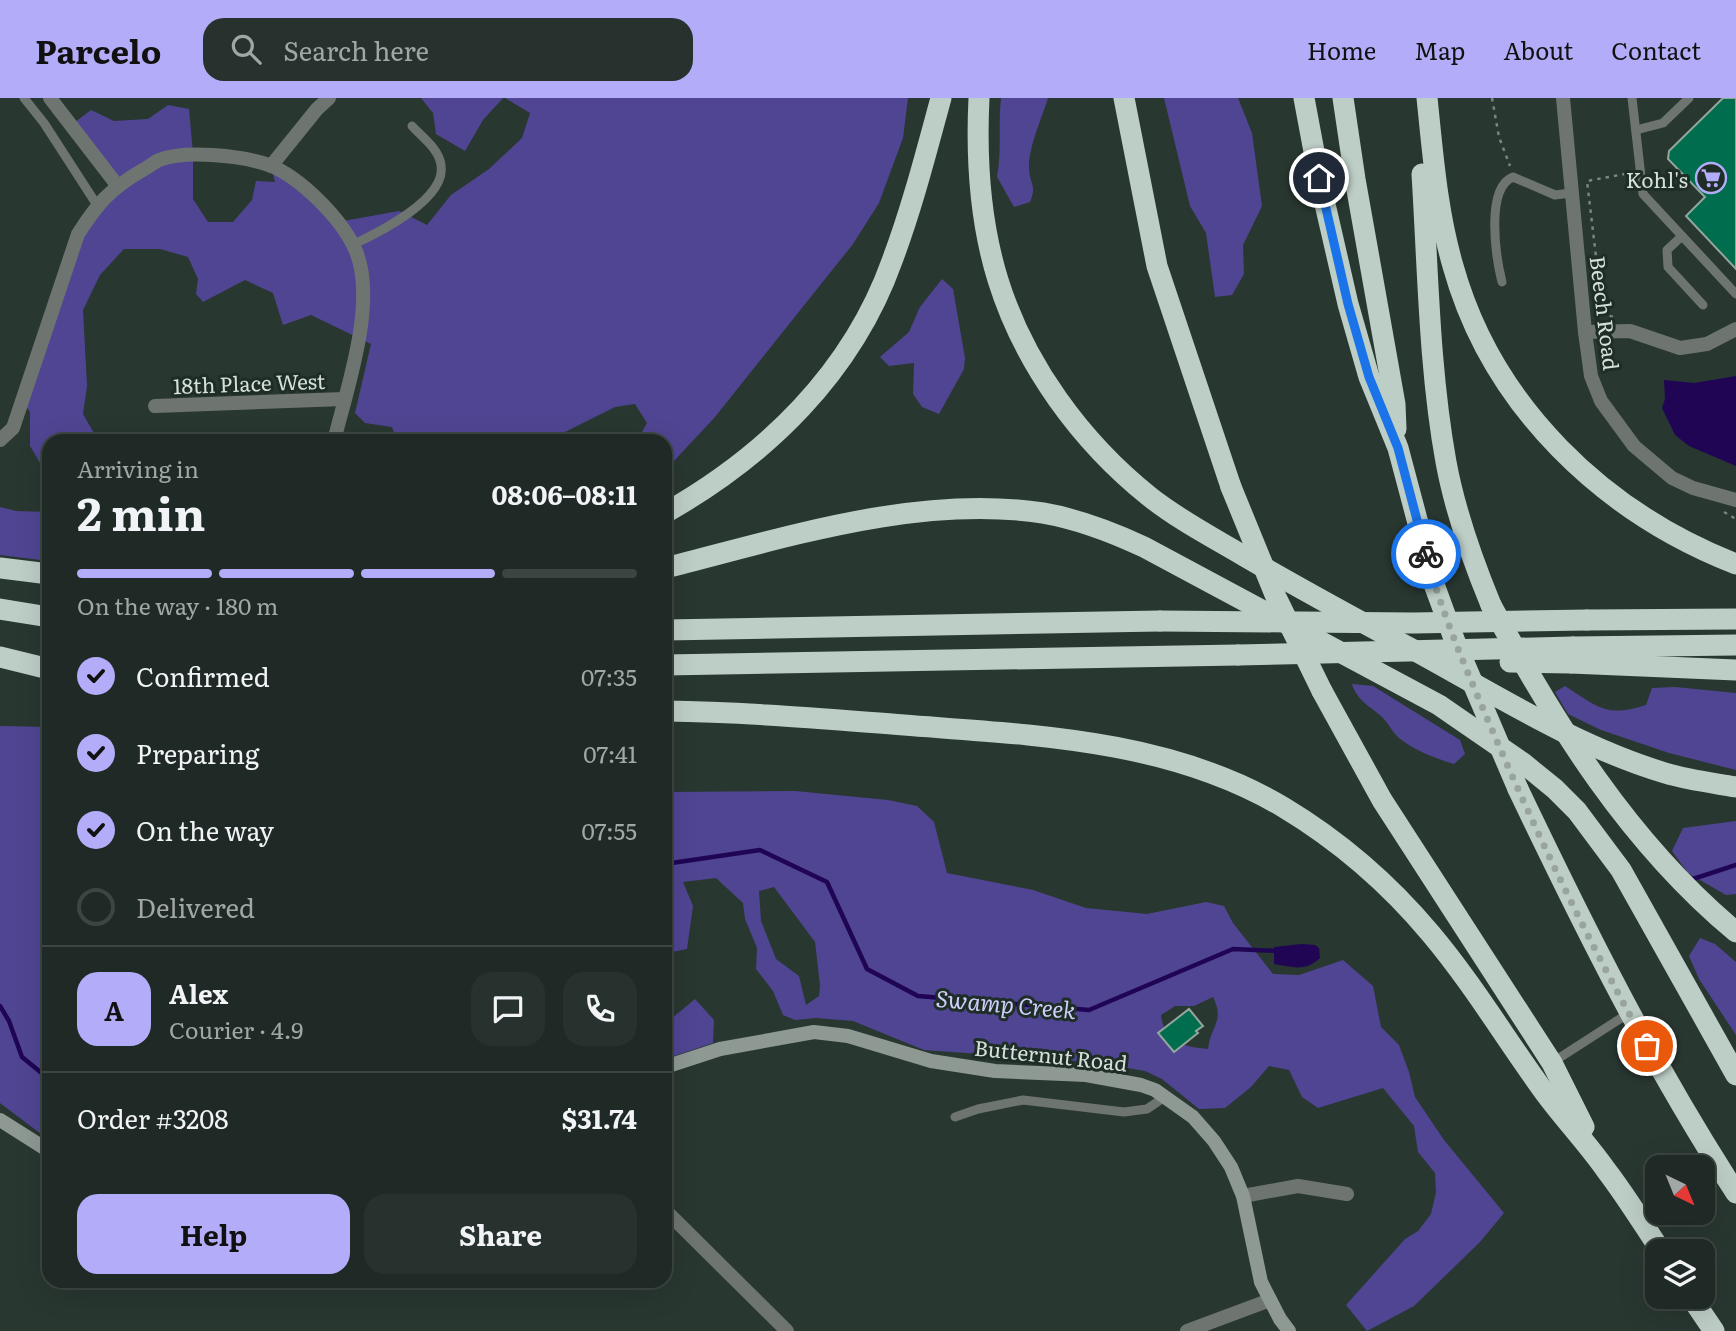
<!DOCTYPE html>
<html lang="en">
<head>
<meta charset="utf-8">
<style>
	:root { --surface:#1f2925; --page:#27312d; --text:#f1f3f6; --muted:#a1a6a7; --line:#3c4542; --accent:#b3adf9 }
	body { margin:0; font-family:Literata,serif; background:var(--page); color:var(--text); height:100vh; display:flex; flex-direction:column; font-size:26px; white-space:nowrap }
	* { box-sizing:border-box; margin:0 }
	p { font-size:23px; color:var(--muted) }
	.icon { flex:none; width:38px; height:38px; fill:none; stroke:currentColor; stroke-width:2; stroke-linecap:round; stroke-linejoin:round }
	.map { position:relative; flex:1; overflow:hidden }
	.panel { position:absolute; left:42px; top:336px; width:630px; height:854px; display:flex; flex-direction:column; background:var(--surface); border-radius:21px; box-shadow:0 7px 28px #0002,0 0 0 2px var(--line) }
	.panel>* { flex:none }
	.needle { width:46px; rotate:137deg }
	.buttons { position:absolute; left:1645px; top:1057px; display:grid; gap:14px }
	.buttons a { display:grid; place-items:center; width:70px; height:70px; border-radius:14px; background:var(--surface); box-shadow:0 7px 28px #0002,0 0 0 2px var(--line); font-size:35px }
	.pin { position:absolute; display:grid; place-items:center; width:60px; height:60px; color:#fff; margin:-30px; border:4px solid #fff; border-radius:50%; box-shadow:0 2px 7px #0007 }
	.courier { position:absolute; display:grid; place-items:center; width:70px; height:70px; margin:-35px; border:5px solid #1a73e8; border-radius:50%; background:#fff; color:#222; box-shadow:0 2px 9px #0007 }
	.overview em { font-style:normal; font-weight:700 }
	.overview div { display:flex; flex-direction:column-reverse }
	.overview { display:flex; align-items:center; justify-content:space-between; height:119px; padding:0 35px }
	h1 { font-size:46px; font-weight:700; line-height:52px }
	.bar { display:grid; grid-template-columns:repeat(4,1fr); gap:10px 7px; align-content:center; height:84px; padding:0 35px }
	.bar i { height:9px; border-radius:5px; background:var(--line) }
	.bar .on { background:var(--accent) }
	.bar p { grid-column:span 4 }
	.line { display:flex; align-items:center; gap:18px; padding:0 35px; border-top:2px solid var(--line) }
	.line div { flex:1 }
	.round { display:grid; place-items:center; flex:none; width:74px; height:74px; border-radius:21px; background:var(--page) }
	ol { padding:0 35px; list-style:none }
	li { display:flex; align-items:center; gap:21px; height:77px }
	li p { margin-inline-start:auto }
	li .icon { padding:7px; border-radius:50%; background:var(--accent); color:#111; stroke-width:4 }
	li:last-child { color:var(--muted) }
	li i { width:38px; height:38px; border:4px solid var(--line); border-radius:50% }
	.action { display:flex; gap:14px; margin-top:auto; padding:14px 35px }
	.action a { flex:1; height:80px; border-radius:21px; background:var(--accent); color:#111; font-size:28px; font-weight:700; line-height:80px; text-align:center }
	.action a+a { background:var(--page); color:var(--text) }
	header { display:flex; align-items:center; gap:42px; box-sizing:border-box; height:98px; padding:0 35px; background:var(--accent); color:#111 }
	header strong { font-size:33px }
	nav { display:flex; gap:38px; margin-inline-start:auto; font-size:24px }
	.search { width:490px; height:63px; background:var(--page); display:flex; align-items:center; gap:18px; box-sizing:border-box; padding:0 24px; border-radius:21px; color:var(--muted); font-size:26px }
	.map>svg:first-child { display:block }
	.green { fill:#504592; fill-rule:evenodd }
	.water { fill:#1f0554 }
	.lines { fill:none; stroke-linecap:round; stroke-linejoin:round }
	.stream { stroke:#1f0554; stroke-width:4.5 }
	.building { fill:#006e4e; stroke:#94a59c; stroke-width:2 }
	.path { stroke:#7a8680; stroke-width:2.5; stroke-dasharray:3.5 5; stroke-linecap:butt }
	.lane { stroke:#6e7571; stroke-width:9 }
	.street { stroke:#6e7571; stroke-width:14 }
	.secondary { stroke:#8e9993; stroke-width:14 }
	.highway { stroke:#bdcec6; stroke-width:21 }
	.highway-bridge { stroke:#bdcec6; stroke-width:21 }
	.done { stroke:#99a49f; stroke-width:7; stroke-dasharray:0 12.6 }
	.route { stroke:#1a73e8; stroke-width:9 }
	.labels { text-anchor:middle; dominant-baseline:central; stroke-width:6; stroke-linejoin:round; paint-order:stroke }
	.poi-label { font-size:21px; fill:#d6dfda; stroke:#1f2d27; text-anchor:end }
	.street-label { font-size:21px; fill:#d6dfda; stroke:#1f2d27 }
	.water-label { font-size:23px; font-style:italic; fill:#cfcdfa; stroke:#1f2d27 }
</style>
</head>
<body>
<header>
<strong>Parcelo</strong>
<div class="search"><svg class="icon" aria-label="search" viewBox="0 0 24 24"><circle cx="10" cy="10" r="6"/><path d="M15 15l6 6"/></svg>Search here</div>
<nav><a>Home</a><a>Map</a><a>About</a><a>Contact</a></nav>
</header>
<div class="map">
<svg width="1736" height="1233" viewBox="0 0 1736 1233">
	<rect width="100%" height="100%" fill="#293731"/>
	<g class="green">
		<polygon points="421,0 503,0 483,22 465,53 436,36 433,15"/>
		<polygon points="505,0 908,0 903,40 879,105 853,146 715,319 674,363 665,368 665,343 637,343 647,325 635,306 615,309 547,343 397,343 392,329 365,325 355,315 371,246 311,217 283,227 273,195 245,182 203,204 196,196 198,181 188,159 160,151 124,151 100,177 83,212 87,288 83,316 95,337 102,343 49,343 49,380 30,348 30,314 22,303 78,136 117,87 71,27 91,12 114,23 148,21 168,7 189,11 193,56 193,101 208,124 233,124 252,102 256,83 275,84 271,68 338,124 399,113 427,127 451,97 489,71 522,40 530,15"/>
		<path d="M1001,0H1048C1042,20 1028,50 1029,71C1030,87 1037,87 1030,104L1014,109L997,79C1002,52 998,27 1001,0Z"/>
		<polygon points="1164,0 1238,0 1252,35 1262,108 1243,147 1244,176 1232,197 1215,199 1206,135 1190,108"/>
		<polygon points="942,181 953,191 965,260 964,271 939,316 922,309 913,296 914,265 889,268 880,259 909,234 920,209"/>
		<polygon points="0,409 16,413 49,414 49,463 0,457"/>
		<path d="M1352,586L1373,588L1460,642L1465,656L1454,666C1435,660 1415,653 1399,640C1392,634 1388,624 1381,618C1368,607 1357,602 1352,586Z"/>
		<path d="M1565,588C1598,609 1606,620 1646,607L1652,590L1675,589L1736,595V672L1669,655L1601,632L1568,616L1555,594Z"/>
		<polygon points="0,628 49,629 49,1042 0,1005"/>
		<path d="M795,693L888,702L917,708L934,724L947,775L1033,792L1086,810L1147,816L1206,804L1224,808L1233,825L1273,876L1299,877L1343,862L1373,888L1381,929L1399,947L1409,974L1415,999L1444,1042L1504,1115L1480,1144L1414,1208L1367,1233L1346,1207L1405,1141L1418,1133L1431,1116L1436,1094L1435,1075L1418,1054L1414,1028L1383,990L1318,1010L1302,999L1289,972L1269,968L1251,989L1225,1010L1199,1011L1162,981L1145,973L1092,964L924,952L853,923L816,920L795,922L783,917L773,893L756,871L757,850L745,821L743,805L716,780L683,784L693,808L687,851L667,855L665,852V694ZM774,789L815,844L820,887L819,898L806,907L799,878L776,861L761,823L759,793ZM1213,899C1225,923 1211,927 1208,951C1184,949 1164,944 1161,917L1175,908H1194Z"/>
		<polygon points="1736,723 1736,796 1726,797 1688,775 1672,753 1683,730"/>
		<polygon points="1700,840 1715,846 1736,864 1736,937 1699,881 1689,858"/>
		<polygon points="695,901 714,922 713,945 665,961 665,926"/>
	</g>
	<g class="water">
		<polygon points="1736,278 1736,368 1689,348 1675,337 1662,310 1665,301 1664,282 1694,285"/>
		<path d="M1301,846L1315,847L1319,850L1320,860C1305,874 1293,869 1274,866V849Z"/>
	</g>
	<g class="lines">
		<g class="stream">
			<polyline points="665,766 760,752 827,784 867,871 918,898 1089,912 1233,851 1279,853"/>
			<polyline points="1690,782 1736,767"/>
			<polyline points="0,908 9,923 22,959 49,981"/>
		</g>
	</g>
	<g class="building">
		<polygon points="1723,0 1736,0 1736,171 1686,118 1705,99 1668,61 1669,53"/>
		<polygon points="1189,911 1203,928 1196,933 1198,935 1174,954 1158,935"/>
	</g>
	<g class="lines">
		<g class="path">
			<polyline points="1492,0 1499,39 1510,68"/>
			<polyline points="1613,219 1607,217 1602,209 1587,83 1630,75"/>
			<polyline points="1724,414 1736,421"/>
		</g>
		<g class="lane">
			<polyline points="24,0 44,25 97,107"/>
			<polyline points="1632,0 1643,96 1736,196"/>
			<polyline points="1636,32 1663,25 1689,0"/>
			<polyline points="1682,138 1667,152 1668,169 1703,207"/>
			<path d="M352,147C378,135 447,101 441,67C439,51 422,39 412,28"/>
			<path d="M1502,184C1496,160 1485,90 1513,79L1555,97L1571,95"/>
			<polyline points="1553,964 1629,915"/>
			<polyline points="955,1019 978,1011 1023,1002 1124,1014 1147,1011 1166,998"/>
		</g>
		<g class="street">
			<polyline points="50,0 117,87"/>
			<polyline points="1563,0 1585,234 1591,278 1601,303 1634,348 1672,380 1693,390 1736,402"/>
			<polyline points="271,68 317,11 329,0"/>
			<polyline points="1585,234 1630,233 1680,250 1707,246 1736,231"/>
			<polyline points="155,308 344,301"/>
			<path d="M0,342L13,330L78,136C98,105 109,92 141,73C147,70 153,65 159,62C175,56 195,56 212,57C231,58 251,61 269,67C300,79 341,120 355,151C378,202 347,290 334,343"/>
			<polyline points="1243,1098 1298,1088 1347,1096"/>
			<polyline points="665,1112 787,1233"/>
			<polyline points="1187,1233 1270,1202"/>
		</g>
		<g class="secondary">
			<polyline points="665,969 720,951 814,934 848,938 931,963 995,973 1086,977 1141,987 1155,992 1193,1019 1214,1043 1231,1069 1243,1098 1261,1184 1280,1221 1289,1233"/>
			<polyline points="0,1022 49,1053"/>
		</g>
		<g class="highway">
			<path d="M979,0C976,61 980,124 998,182C1024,266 1081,344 1150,399C1179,422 1212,439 1244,458C1299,490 1354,520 1410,550C1493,595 1575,648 1665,675C1688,682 1713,685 1736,689"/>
			<polyline points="1124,0 1157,168 1231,389"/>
			<polyline points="1304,0 1319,80 1348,206 1369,279 1398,350 1435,489 1453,538"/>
			<polyline points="1343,0 1355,81 1395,306 1396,331"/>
			<path d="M1427,0C1433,57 1437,113 1453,168C1492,308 1603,414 1736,466"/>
			<path d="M1422,76C1428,172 1429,270 1446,364C1455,413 1472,461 1491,507"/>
			<path d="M665,415C766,358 852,275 892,163C912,110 926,55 941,0"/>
			<polyline points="0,470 49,476"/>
			<path d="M665,470C785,440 918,396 1043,415C1078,421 1112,434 1144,449L1439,607L1523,665L1555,691L1577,713L1621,772L1736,977"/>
			<polyline points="0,511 49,519"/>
			<polyline points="1587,522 1736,521"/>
			<polyline points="665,532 1160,523"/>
			<polyline points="1573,549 1736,547"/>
			<polyline points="0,559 49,571"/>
			<polyline points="1571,565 1736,572"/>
			<polyline points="665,567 1238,557"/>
			<polyline points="1322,593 1382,702 1552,965 1584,1029"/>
			<path d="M665,613C745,614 824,621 904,627C1032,637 1169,641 1283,709C1338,742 1390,787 1431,836C1473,886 1507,943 1545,995C1565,1022 1587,1045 1606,1072C1626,1098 1643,1126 1661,1153"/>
			<path d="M1518,691C1584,829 1652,966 1736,1095"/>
			<polyline points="1691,1199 1714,1233"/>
		</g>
		<g class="highway-bridge">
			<polyline points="1231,389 1276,499 1322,593"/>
			<path d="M1491,507C1556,627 1629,745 1736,834"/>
			<polyline points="1160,523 1414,525 1587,522"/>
			<polyline points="1454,541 1518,691"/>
			<polyline points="1238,557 1573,549"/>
			<polyline points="1510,564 1571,565"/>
		</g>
	</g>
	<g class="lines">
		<path class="done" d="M1426,456C1443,520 1470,580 1496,641C1541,745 1591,848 1647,948"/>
		<polyline class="route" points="1319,80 1348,206 1369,279 1398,350 1426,456"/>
	</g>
	<defs>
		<g id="supermarket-ring" transform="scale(1.575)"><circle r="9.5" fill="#1f2d27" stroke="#b3adf9" stroke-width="1.5"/><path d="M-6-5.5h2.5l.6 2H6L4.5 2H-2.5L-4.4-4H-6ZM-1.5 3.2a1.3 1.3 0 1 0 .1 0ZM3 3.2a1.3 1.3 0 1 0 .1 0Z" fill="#b3adf9"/></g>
	</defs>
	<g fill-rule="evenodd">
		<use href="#supermarket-ring" x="1711" y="80"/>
	</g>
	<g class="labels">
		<g class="poi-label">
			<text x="1688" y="80">Kohl's</text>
		</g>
		<g class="street-label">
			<text transform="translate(1606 215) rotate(83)">Beech Road</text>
			<text transform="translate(249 284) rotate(-2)">18th Place West</text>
			<text transform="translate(1051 956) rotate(6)">Butternut Road</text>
		</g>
		<g class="water-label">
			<text transform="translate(1006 905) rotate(5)">Swamp Creek</text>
		</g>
	</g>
</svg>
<div class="buttons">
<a><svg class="needle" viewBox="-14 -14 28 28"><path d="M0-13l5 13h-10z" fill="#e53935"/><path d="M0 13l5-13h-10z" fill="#a1a6a7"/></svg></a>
<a><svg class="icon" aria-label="layers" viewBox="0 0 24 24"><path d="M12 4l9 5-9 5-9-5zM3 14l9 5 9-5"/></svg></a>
</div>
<div class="pin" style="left:1647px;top:948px;background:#ea580c"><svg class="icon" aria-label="bag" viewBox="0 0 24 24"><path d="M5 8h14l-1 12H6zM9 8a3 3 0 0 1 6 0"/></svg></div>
<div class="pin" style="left:1319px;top:80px;background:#1f2937"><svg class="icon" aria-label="home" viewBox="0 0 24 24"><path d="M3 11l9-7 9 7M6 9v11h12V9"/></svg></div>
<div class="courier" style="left:1426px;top:456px"><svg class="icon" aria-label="bike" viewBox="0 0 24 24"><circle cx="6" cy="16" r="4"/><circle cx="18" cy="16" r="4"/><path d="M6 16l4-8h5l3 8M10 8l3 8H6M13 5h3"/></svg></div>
<section class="panel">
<div class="overview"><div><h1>2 min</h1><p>Arriving in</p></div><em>08:06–08:11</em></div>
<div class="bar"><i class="on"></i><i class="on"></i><i class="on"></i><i></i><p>On the way · 180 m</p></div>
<ol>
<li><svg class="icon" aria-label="check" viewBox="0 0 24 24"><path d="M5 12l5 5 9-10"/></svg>Confirmed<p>07:35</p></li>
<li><svg class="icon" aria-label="check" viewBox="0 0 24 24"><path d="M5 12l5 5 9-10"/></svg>Preparing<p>07:41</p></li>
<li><svg class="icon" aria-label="check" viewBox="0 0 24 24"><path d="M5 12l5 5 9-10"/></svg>On the way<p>07:55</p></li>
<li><i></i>Delivered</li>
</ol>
<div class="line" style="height:126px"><b class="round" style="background:var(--accent);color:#111">A</b><div><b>Alex</b><p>Courier · 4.9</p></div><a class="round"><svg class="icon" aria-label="chat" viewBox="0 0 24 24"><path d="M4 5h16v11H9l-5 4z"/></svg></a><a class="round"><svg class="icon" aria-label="phone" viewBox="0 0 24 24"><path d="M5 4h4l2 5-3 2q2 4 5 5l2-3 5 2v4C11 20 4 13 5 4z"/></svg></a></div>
<div class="line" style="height:91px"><div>Order #3208</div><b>$31.74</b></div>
<div class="action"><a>Help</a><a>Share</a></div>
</section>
</div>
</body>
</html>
